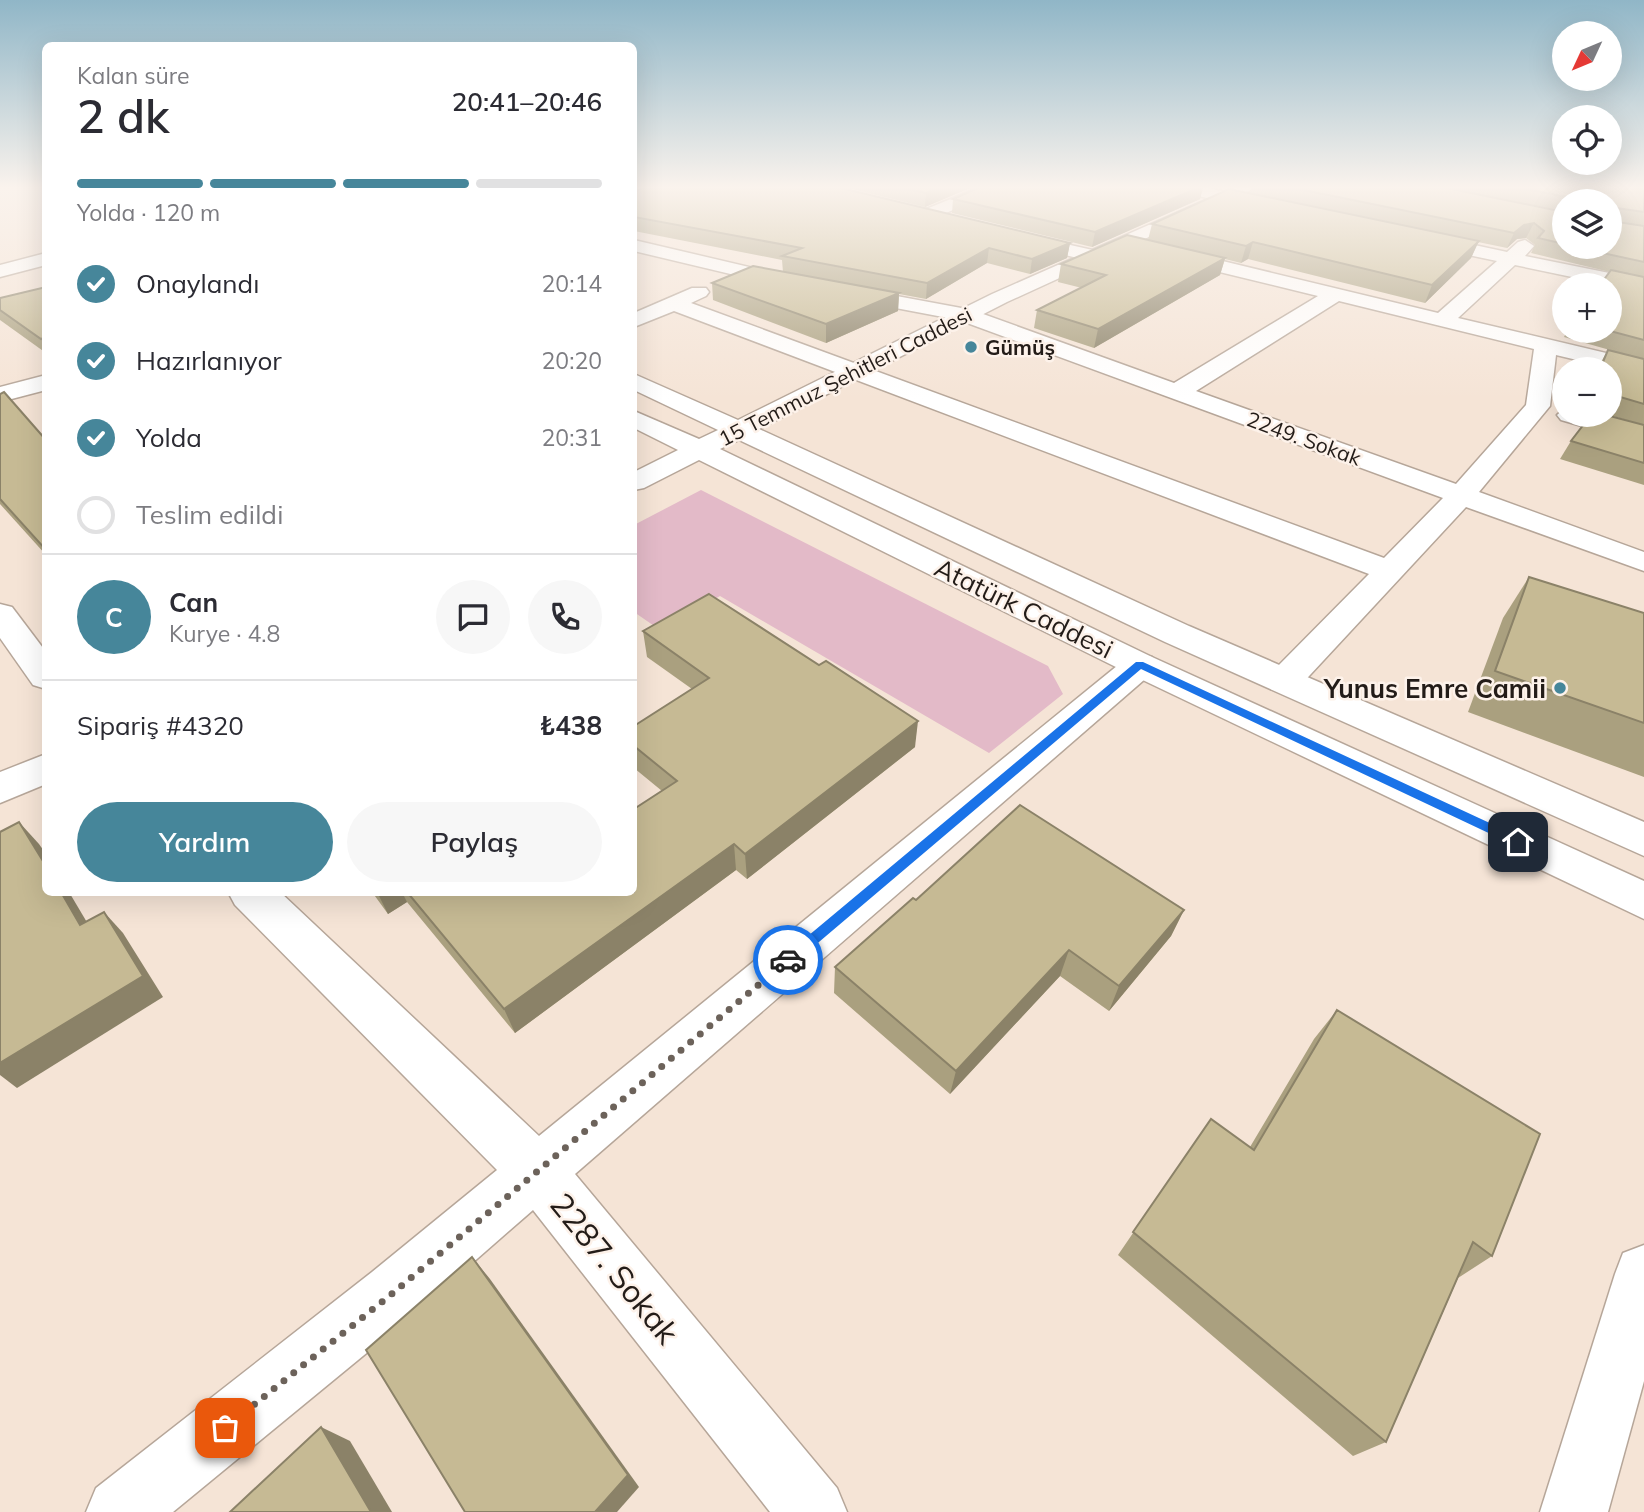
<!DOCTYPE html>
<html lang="tr">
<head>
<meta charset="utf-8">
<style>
	:root { --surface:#fff; --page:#f7f7f7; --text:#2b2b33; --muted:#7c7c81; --line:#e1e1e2; --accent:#46869a }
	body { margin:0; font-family:Mulish,sans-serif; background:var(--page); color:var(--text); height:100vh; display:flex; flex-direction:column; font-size:26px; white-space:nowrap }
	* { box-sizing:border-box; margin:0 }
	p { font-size:23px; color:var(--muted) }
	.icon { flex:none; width:38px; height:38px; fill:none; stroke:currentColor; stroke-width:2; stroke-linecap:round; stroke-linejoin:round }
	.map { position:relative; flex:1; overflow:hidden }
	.side { position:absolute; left:42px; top:42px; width:595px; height:854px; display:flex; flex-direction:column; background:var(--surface); border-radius:10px; box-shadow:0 7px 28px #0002 }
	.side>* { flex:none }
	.needle { width:46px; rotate:226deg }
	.controls { position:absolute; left:1552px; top:21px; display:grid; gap:14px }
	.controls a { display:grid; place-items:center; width:70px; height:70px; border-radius:50%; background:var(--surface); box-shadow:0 7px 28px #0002; font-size:35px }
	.pin { position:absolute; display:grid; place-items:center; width:60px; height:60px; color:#fff; margin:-30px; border-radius:14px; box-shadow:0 4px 10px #0006 }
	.courier { position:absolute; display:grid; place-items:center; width:70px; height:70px; margin:-35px; border:5px solid #1a73e8; border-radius:50%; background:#fff; color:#222; box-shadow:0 2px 9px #0007 }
	.headline em { font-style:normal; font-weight:600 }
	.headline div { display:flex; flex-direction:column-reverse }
	.headline { display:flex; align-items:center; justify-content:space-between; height:119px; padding:0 35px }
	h1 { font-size:46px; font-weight:600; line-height:52px }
	.bar { display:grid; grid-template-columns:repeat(4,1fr); gap:10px 7px; align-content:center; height:84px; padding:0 35px }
	.bar i { height:9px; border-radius:5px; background:var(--line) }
	.bar .selected { background:var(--accent) }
	.bar p { grid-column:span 4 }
	.line { display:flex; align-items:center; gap:18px; padding:0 35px; border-top:2px solid var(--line) }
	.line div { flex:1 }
	.round { display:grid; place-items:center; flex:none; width:74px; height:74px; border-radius:37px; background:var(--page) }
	ol { padding:0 35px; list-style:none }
	li { display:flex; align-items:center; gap:21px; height:77px }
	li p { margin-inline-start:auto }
	li .icon { padding:7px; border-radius:50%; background:var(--accent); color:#fff; stroke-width:4 }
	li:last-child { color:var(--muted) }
	li i { width:38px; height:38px; border:4px solid var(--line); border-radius:50% }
	.primary-button { display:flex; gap:14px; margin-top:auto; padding:14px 35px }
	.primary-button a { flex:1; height:80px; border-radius:42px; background:var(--accent); color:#fff; font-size:28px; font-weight:600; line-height:80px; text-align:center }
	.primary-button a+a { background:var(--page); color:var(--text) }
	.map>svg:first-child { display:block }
	.green { fill:#e3bac8 }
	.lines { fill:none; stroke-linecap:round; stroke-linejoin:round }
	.minor-casing { stroke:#b6a699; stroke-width:3 }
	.secondary-casing { stroke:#b6a699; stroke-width:3 }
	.minor { fill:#fff; fill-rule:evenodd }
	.secondary { fill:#fff; fill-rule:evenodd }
	.wall { fill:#aaa07f; fill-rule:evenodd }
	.shaded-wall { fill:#8b8268 }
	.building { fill:#c6ba94; stroke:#8b8268; stroke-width:2 }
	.route { fill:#1a73e8 }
	.done { stroke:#6c625a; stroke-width:7; stroke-dasharray:0 12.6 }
	.poi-dot { fill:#46869a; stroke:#fdf2ea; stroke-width:2.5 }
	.labels { text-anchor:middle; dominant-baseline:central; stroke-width:5; stroke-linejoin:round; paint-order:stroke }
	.far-poi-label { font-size:21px; font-weight:bold; fill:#231c18; stroke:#fdf2ea; text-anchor:start }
	.far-street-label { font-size:21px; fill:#231c18; stroke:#fdf2ea }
	.street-label { font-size:26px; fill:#231c18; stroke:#fdf2ea }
	.poi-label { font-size:26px; font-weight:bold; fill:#231c18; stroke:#fdf2ea; text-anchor:end }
	.near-street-label { font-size:32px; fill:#231c18; stroke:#fdf2ea }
</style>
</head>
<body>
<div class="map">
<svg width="1644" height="1512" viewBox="0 0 1644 1512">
	<rect width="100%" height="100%" fill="#f5e4d6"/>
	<polygon class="green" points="701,490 1048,666 1063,694 989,753 720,596 660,630 634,612 634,525"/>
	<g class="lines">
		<g class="minor-casing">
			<g id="minor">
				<polygon points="980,187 1003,187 931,220 925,221 916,216 919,212"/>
				<polygon points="1170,187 1203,187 1271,202 1274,206 1265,211 1172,190"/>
				<polygon points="1017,233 1097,251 1099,255 1090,261 1011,242 1008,238"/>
				<path d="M1423,234L1507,252L1518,242L1525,240L1534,246L1525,256L1644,280V292L1515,265L1458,318L1644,362V376L1556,355L1550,406L1479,492L1644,552V571L1466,507L1297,689L1284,693L1271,689L1266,681L1271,673L1369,574L674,311L634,327V313L692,288H706L709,292L706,296L691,303L1384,558L1443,498L959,320L848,299L841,297L838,293L841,289L848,287L972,310L1174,383L1318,296L1166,259L1164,255L1166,251L1173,249L1438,313L1497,261L1416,244L1414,240ZM1339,301L1534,349L1526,405L1456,484L1196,391Z"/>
				<polygon points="634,240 796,278 799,282 796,286 789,288 634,251"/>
				<polygon points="46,253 46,265 0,277 0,265"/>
				<polygon points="46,375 46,390 0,402 0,387"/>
				<polygon points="1564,409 1564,415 1597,415 1644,428 1644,444 1561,420 1557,415"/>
				<polygon points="0,604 12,607 46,652 46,689 33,685 0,638"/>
				<polygon points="1140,654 1152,657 1157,665 1152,673 575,1174 837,1488 847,1512 770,1512 533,1210 414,1314 173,1512 86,1512 96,1488 372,1272 497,1170 235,905 228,892 280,892 539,1136 1128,657"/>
				<polygon points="1644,1245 1644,1381 1608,1512 1540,1512 1615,1274 1623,1253"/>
			</g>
		</g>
		<g class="secondary-casing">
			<g id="secondary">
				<polygon points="1235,187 1258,187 1007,302 759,429 1189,626 1644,822 1644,856 1165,642 739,440 720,449 1152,657 1644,881 1644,919 1128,673 699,460 644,488 634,490 634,472 678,450 634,428 634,411 699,439 718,430 634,390 634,374 738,420 992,294"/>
				<polygon points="46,754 46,784 0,803 0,772"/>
			</g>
		</g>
		<use href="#minor" class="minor"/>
		<use href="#secondary" class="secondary"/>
	</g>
	<g class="wall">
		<polygon points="844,187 972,187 925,207"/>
		<polygon points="980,187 1203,187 1200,199 1092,247 952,213 953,199"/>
		<path d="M1251,187H1442L1514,202L1445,187H1644V425L1609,415H1610V369H1597L1608,350L1624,354L1564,337L1567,331H1610V272L1531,253L1535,245L1526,238L1517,239L1507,248L1478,242L1471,258L1425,303L1248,259L1241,263L1225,259L1220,275L1094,348L1034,328L1037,310L1082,288L1058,282L1061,264L1148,240L1152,224L1249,194ZM1564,201H1610V247H1564Z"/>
		<polygon points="634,192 1070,243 1067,258 1030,274 987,263 926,299 899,294 898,311 826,343 713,300 712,283 783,272 782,260 634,231"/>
		<polygon points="46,287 46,353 0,320 0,298"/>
		<polygon points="0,394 46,440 46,555 0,504"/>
		<polygon points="1644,425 1644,485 1560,459 1571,441"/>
		<polygon points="1529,577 1644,613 1644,777 1468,712 1503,618"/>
		<polygon points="643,631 915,747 747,879 736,870 515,1033 407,902 388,914 372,892 634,892 662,791 634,768 634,726 692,689 647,657"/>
		<polygon points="916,900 1184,910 1171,936 1109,1011 1060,976 950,1094 834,993 835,967"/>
		<polygon points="1337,1010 1492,1256 1458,1278 1386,1442 1353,1456 1118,1255 1211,1119 1250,1147 1314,1039"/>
	</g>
	<g class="shaded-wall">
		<polygon points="940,187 972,187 925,207 926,193"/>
		<polygon points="1200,187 1203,187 1200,199 1092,247 1095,232"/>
		<polygon points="1534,223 1526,238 1517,239 1507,248 1514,233 1524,225"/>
		<polygon points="1479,241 1471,258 1425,303 1432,285"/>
		<polygon points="1253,242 1248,259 1241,263 1246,246"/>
		<polygon points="1070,243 1067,258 1030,274 1032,259"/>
		<polygon points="989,248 987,263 926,299 927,283"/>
		<polygon points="1225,258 1220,275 1094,348 1098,329"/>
		<polygon points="899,293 898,311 826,343 826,324"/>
		<polygon points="46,337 46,346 41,339"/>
		<polygon points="918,721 915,747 747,879 745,854"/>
		<polygon points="19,822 39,844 46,854 46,866"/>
		<polygon points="734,844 736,870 515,1033 504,1009"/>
		<polygon points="61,892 69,892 101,946 80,925"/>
		<polygon points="377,892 402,892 407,902 388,914"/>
		<polygon points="1184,910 1171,936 1109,1011 1119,986"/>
		<polygon points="104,912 123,933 163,997 17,1088 0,1075 0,1063"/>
		<polygon points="1069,950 1060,976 950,1094 956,1071"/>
		<polygon points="472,1257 490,1279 639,1487 617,1512 595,1512"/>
		<polygon points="321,1427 350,1441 392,1512 371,1512"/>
	</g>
	<g class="building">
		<polygon points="645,187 837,187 1070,243 1032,259 989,248 927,283 782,256 802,248 634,217 634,192"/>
		<polygon points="901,187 940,187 926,193"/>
		<polygon points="980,187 1200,187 1095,232 953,199"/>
		<polygon points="1289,187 1442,187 1564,212 1564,244 1538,238 1544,231 1534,223 1524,225 1514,233"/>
		<polygon points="1517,187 1644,187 1644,212 1616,208 1617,222 1644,226 1644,262 1575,247 1610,247 1610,201 1572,201 1572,198"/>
		<polygon points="1229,189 1479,241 1432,285 1253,242 1246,246 1152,224"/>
		<polygon points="1127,235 1225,258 1098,329 1037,310 1106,275 1061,264"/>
		<polygon points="753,266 899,293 826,324 712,283"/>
		<polygon points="1611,270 1644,277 1644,340 1610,331 1610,285 1600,285"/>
		<polygon points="46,287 46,337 41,339 0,310 0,298"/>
		<polygon points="1608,350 1644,359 1644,404 1610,394 1610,369 1600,369"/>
		<polygon points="4,392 46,440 46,550 0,499 0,394"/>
		<polygon points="1591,415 1606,415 1644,425 1644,463 1571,441"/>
		<polygon points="1529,577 1644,613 1644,723 1495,671"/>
		<polygon points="709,594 819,665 826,661 918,721 745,854 734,844 504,1009 407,892 634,892 634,809 677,781 634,746 634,726 709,678 643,631"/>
		<polygon points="1020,805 1184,910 1119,986 1069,950 956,1071 835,967 913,898 916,900"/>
		<polygon points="19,822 46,866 46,892 61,892 80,925 104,912 143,976 0,1063 0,832"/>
		<polygon points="1337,1010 1540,1134 1492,1256 1473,1242 1386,1442 1133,1232 1211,1119 1254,1150"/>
		<polygon points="472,1257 628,1475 595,1512 465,1512 366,1350"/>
		<polygon points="321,1427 371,1512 230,1512"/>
	</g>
	<linearGradient id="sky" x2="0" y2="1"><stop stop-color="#90b6c7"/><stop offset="0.47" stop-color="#faf3ed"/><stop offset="1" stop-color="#faf3ed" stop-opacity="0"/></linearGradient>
	<rect width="1644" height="399" fill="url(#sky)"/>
	<polygon class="route" points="1136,662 1143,662 1522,838 1524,842 1522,845 1514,845 1141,669 793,964 784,964 784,956"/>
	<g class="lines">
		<polyline class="done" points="225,1428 393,1293 788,960"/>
	</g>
	<g class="poi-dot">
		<circle cx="971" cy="347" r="7"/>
		<circle cx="1560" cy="688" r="7"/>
	</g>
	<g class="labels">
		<g class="far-poi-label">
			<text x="985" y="347">Gümüş</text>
		</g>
		<g class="far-street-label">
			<text transform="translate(845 376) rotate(-27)">15 Temmuz Şehitleri Caddesi</text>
			<text transform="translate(1304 438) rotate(20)">2249. Sokak</text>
		</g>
		<g class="street-label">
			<text transform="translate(1024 608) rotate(26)">Atatürk Caddesi</text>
		</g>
		<g class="poi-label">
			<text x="1546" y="688">Yunus Emre Camii</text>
		</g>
		<g class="near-street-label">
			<text transform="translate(615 1268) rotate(51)">2287. Sokak</text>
		</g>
	</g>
</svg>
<div class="controls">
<a><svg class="needle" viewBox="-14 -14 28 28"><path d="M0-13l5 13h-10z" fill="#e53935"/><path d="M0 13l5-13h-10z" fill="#7c7c81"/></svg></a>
<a><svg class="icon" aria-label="locate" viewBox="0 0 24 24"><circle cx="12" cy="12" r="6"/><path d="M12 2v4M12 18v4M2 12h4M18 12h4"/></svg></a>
<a><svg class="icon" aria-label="layers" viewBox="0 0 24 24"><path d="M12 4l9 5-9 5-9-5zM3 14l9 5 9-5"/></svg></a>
<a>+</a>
<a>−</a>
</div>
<div class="pin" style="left:225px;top:1428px;background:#ea580c"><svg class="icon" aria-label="bag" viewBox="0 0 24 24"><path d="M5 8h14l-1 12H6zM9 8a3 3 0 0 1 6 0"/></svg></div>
<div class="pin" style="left:1518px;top:842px;background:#1f2937"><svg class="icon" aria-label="home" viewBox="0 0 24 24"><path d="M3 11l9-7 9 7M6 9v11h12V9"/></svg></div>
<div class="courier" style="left:788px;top:960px"><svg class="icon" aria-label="car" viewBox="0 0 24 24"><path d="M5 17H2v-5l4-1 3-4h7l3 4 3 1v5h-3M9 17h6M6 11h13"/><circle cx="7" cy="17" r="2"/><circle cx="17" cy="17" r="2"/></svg></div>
<section class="side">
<div class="headline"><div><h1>2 dk</h1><p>Kalan süre</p></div><em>20:41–20:46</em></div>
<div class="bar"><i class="selected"></i><i class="selected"></i><i class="selected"></i><i></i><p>Yolda · 120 m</p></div>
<ol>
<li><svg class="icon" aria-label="check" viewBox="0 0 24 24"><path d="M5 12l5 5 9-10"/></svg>Onaylandı<p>20:14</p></li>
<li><svg class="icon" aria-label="check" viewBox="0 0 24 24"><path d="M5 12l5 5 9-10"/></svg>Hazırlanıyor<p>20:20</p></li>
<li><svg class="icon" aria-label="check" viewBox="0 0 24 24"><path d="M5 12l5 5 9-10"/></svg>Yolda<p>20:31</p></li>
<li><i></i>Teslim edildi</li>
</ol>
<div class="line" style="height:126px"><b class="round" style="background:var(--accent);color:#fff">C</b><div><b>Can</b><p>Kurye · 4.8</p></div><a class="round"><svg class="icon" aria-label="chat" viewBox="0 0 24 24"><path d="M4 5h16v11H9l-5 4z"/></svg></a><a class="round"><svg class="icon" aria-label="phone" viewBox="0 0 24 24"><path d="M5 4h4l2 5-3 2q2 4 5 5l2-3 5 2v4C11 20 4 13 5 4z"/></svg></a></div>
<div class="line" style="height:91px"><div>Sipariş #4320</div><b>₺438</b></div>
<div class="primary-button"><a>Yardım</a><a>Paylaş</a></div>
</section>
</div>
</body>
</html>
